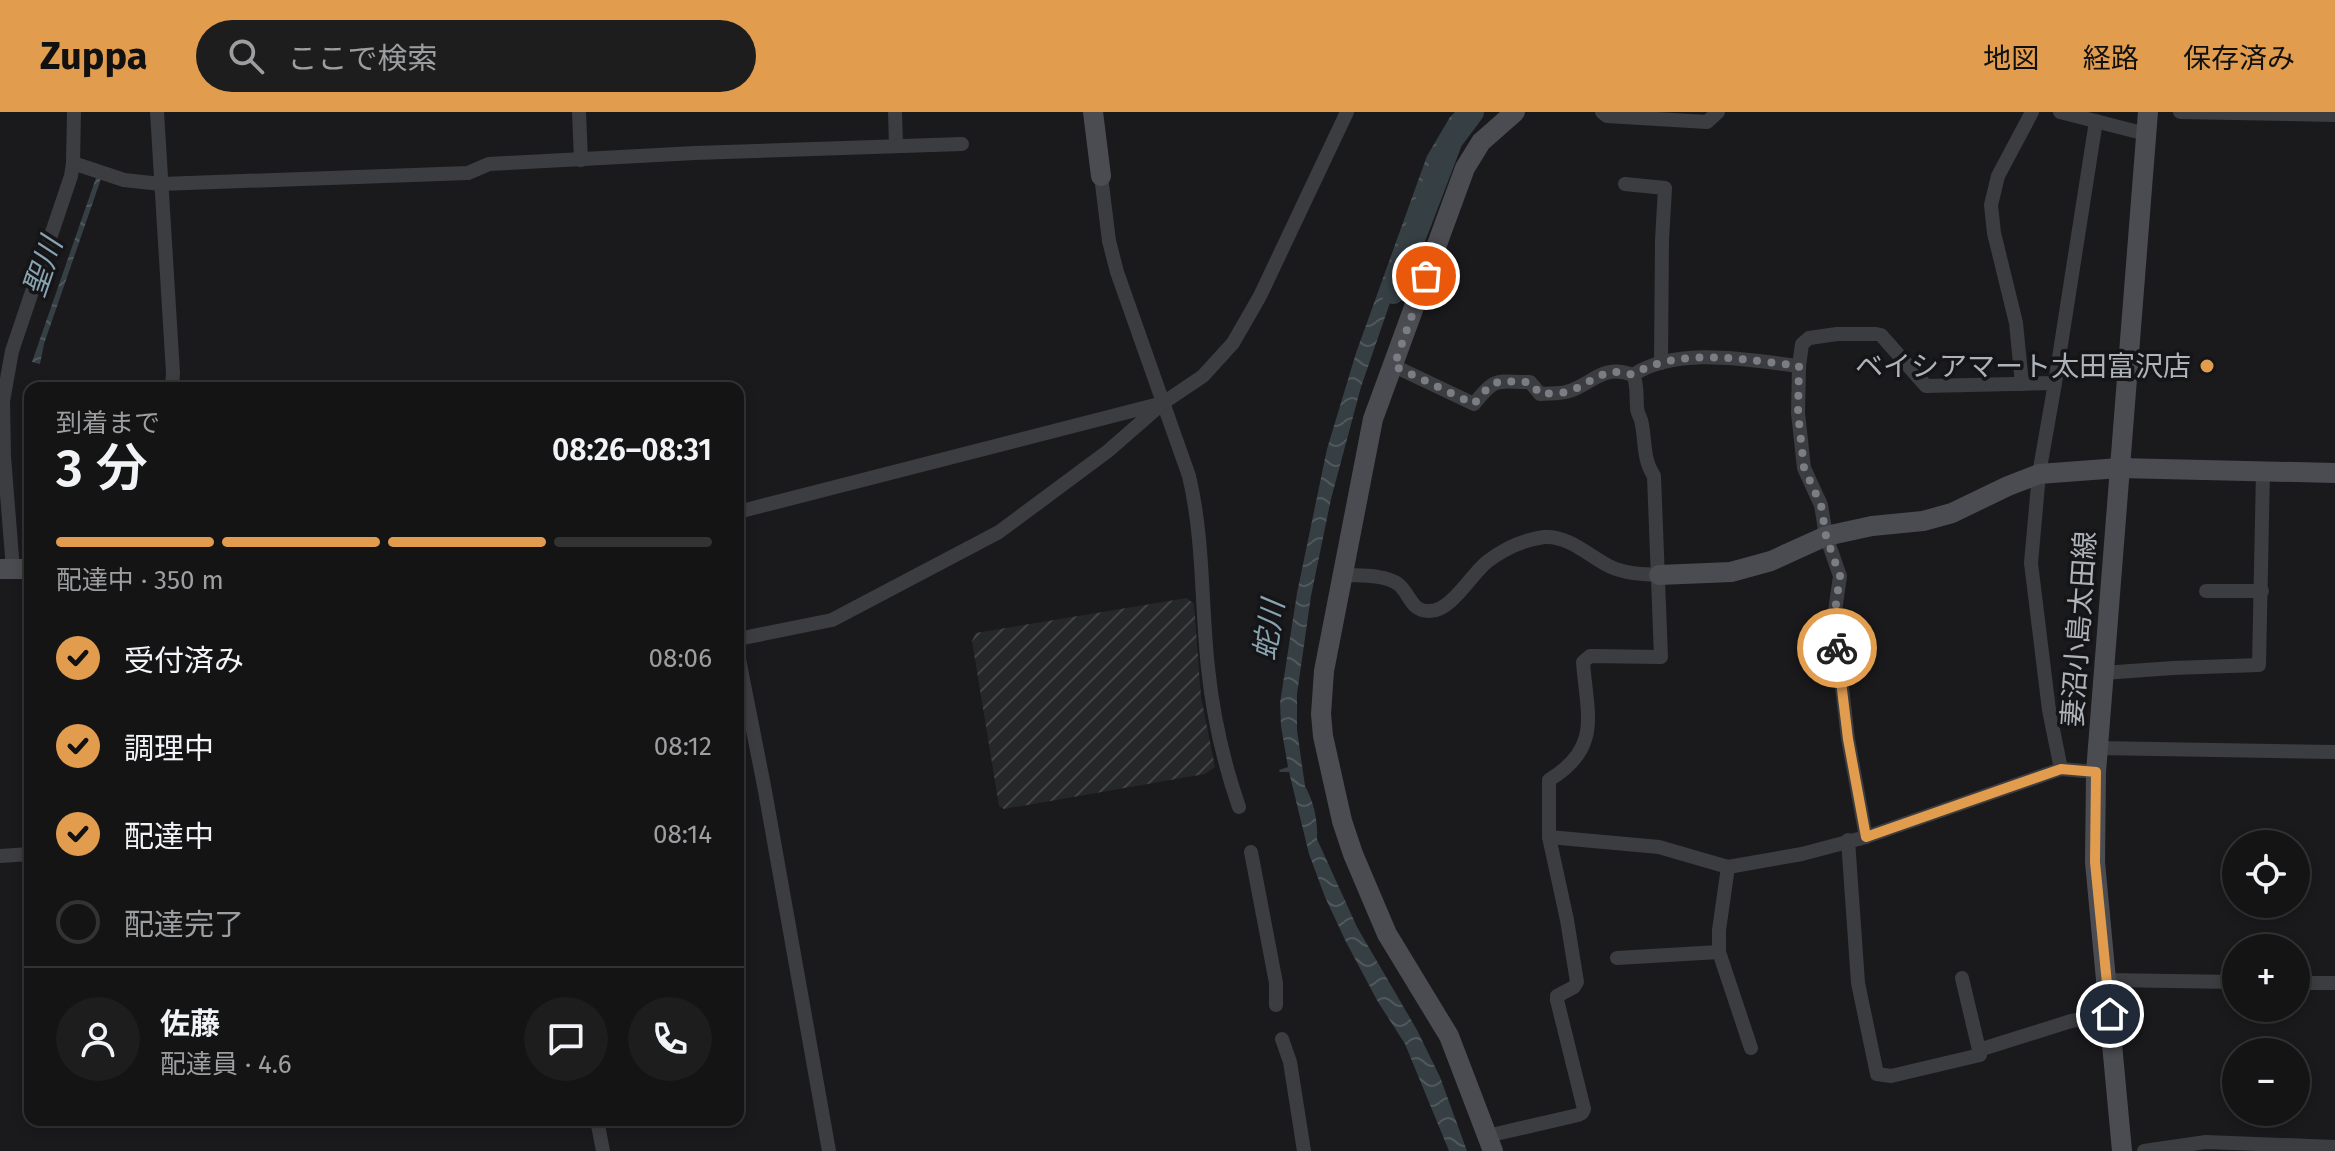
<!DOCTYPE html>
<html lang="ja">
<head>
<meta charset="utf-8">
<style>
	:root { --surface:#141415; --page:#1d1d1e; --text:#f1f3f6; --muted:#9d9ea0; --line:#333334; --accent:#e19c4e }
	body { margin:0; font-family:"Fira Sans","Noto Sans JP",sans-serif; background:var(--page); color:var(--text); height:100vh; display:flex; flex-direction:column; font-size:30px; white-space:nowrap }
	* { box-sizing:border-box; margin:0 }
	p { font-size:26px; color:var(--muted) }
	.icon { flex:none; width:44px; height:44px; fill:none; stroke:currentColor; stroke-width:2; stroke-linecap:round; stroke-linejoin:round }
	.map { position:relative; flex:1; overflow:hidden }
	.side { position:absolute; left:24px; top:270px; width:720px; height:744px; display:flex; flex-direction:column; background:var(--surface); border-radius:16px; box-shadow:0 4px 12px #0003,0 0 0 2px var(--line) }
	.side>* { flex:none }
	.tools { position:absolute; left:2222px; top:718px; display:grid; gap:16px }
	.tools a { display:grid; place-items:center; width:88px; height:88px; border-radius:50%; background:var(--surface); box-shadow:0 4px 12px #0003,0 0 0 2px var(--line); font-size:40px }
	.pin { position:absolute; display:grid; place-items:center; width:68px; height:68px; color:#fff; margin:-34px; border:4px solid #fff; border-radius:50%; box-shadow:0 2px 8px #0007 }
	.courier { position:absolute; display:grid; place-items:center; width:80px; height:80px; margin:-40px; border:6px solid #e19c4e; border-radius:50%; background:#fff; color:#222; box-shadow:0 2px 10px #0007 }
	.overview em { font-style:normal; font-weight:600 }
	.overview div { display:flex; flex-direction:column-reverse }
	.overview { display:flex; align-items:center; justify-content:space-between; height:136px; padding:0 32px }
	h1 { font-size:52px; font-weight:600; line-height:60px }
	.bar { display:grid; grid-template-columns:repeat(4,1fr); gap:12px 8px; align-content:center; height:96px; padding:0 32px }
	.bar i { height:10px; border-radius:6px; background:var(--line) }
	.bar .on { background:var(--accent) }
	.bar p { grid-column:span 4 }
	.line { display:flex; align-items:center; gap:20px; padding:0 32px; border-top:2px solid var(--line) }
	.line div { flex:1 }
	.round { display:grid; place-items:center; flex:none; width:84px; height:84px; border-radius:42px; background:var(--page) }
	ol { padding:0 32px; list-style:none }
	li { display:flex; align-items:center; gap:24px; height:88px }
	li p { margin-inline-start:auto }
	li .icon { padding:8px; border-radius:50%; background:var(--accent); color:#111; stroke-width:4 }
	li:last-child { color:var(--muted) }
	li i { width:44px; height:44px; border:4px solid var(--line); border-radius:50% }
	header { display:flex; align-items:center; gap:48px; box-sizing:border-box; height:112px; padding:0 40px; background:var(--accent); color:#111 }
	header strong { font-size:38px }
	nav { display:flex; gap:44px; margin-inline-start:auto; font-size:28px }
	.search { width:560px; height:72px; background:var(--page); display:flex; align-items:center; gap:20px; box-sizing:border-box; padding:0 28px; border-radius:44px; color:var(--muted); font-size:30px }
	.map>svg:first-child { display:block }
	.industrial { fill:url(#industrial-furrows) }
	.water { fill:url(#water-waves) }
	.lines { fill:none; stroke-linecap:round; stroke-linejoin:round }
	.river { stroke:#353f44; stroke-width:24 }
	.street { stroke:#3c3d41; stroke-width:14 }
	.secondary { stroke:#4a4c51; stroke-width:20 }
	.done { stroke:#7a7d83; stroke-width:8; stroke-dasharray:0 14.4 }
	.route { stroke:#e19c4e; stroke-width:10 }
	.poi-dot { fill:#e19c4e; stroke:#151517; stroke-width:3 }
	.labels { text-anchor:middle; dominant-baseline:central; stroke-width:7; stroke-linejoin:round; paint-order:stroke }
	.poi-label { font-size:28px; fill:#aeb3ba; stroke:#151517; text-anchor:end }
	.street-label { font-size:28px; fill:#aeb3ba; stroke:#151517 }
	.water-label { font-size:30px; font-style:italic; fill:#89a4b1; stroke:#151517 }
</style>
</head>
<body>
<header>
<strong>Zuppa</strong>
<div class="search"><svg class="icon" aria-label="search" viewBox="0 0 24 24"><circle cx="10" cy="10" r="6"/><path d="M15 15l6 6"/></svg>ここで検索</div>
<nav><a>地図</a><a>経路</a><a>保存済み</a></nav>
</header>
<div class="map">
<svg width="2335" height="1039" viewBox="0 0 2335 1039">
	<defs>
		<pattern id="industrial-furrows" width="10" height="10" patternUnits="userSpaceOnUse" patternTransform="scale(2)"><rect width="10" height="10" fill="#262729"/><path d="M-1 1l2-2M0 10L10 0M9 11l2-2" fill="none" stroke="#434446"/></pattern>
		<pattern id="water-waves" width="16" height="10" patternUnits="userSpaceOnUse" patternTransform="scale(2)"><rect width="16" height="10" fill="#353f44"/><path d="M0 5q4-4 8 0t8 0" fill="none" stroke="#50585d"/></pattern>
	</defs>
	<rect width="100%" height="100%" fill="#1a1a1c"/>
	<polygon class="industrial" points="1187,486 1194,492 1201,585 1215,655 1205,662 1004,697 999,694 972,529 976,521"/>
	<g class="water">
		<path d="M1455,0H1476L1454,25L1422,98L1361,275L1331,387L1311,484L1297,582V618L1305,674C1314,690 1318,709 1317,727L1357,815L1417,918L1440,965L1467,1039H1449L1405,932L1378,890L1346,830L1325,785L1309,742L1289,660H1280L1279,658L1288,655L1281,614L1280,591L1297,481L1327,337L1356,241L1427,44L1450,5Z"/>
		<polygon points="97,63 102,64 44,232 40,252 32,250"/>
	</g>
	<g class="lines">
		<polyline class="river" points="1393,180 1451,28 1472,0"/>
		<g class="street">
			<polyline points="157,0 173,261 172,276"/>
			<polyline points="579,0 581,48"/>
			<polyline points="895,0 896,33"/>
			<polyline points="1602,0 1607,4 1707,10 1718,0"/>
			<polyline points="2060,0 2146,22"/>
			<polyline points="2180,0 2335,3"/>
			<polyline points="73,51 124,68 161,72 468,61 489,52 695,41 962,32"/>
			<path d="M1101,64L1109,129L1117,160L1189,364C1204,427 1201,492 1208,556C1213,603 1223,649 1239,695"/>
			<polyline points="1625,72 1665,76 1662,128 1661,251"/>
			<path d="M1394,254L1474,292C1496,264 1496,270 1530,270L1540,282C1548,281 1558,282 1566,280C1591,274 1601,251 1633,263C1677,234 1748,248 1799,254"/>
			<polyline points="2022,272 2016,211 1994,121 1991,93 1998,64 2032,0"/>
			<polyline points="738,400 1159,292"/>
			<polyline points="13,457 4,345 3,289 12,239 71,64 73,51 74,0"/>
			<path d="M1344,463C1360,464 1384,462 1398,472C1410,481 1410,499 1429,499C1451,500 1471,462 1488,449C1505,436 1523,428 1544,425C1569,423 1590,445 1611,455C1626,462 1643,462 1659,463"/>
			<polyline points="2206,479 2262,479"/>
			<polyline points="738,527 832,508 999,420 1108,339 1163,291 1203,264 1233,231 1260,184 1347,0"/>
			<polyline points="738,542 765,679 829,1039"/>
			<polyline points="2103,561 2173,556 2259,553 2263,359"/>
			<polyline points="2097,636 2335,640"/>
			<polyline points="2061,657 2049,598 2031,451 2039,362 2055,271 2096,9"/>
			<polyline points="1549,725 1659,735 1728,755 1802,742 1866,725 2061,657 2096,660"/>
			<polyline points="1866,725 1848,627 1834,506 1840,464 1826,424 1821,393 1804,356 1798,301 1799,254 1802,232 1809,226 1837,222 1876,222 1881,223 1926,274 2055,271"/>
			<polyline points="1848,728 1858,871 1877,962 1891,964 1980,943 1979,938 2071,909 2110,902"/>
			<polyline points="1251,740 1276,871 1276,893"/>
			<polyline points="0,744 30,742"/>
			<polyline points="1728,755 1719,818 1719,840 1751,936"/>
			<polyline points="1617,846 1719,840"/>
			<polyline points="1962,866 1979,938"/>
			<polyline points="2106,868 2236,870"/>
			<polyline points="2296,871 2335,871"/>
			<polyline points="1282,927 1290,950 1304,1039"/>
			<polyline points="597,1008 603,1039"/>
			<path d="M1487,1024L1578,1003L1582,1001L1584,997L1557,888V884L1574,875L1577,870L1567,808L1549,725V668C1602,636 1587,603 1583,550L1590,544L1661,545L1654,364C1642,346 1646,328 1641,308C1639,303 1637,300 1637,295C1636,284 1638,273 1633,263"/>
			<polyline points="2144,1039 2206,1030 2335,1035"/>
		</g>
		<g class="secondary">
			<polyline points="1093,0 1101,64"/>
			<polyline points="0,457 30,457"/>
			<polyline points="1659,463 1731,460 1771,449 1826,424 1872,414 1923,409 1952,401 2008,374 2039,362 2119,356 2335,361"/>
			<polyline points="1493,1039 1449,924 1387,822 1353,742 1342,709 1323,624 1321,602 1324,559 1373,307 1465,56 1481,30 1515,0"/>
			<polyline points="2122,1039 2095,750 2096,660 2148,0"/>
		</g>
	</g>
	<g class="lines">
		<path class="done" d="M1426,164L1394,254L1474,292C1496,264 1496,270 1530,270L1540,282C1548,281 1558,282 1566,280C1591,274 1601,252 1633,263C1677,234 1749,248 1799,254L1798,301L1804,356L1821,393L1826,424L1840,464L1834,506L1837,536"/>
		<polyline class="route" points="1837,536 1848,627 1866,725 2061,657 2096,660 2095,750 2110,902"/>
	</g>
	<circle class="poi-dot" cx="2207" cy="254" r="8"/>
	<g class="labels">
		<g class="poi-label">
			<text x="2191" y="254">ベイシアマート太田富沢店</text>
		</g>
		<g class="street-label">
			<text transform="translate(2079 517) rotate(-86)">妻沼小島太田線</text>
		</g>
		<g class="water-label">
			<text transform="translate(43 155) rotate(-71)">聖川</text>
			<text transform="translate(1269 518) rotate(-81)">蛇川</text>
		</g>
	</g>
</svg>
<div class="tools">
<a><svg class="icon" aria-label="locate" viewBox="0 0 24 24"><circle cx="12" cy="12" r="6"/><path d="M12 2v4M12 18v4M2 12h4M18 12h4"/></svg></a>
<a>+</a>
<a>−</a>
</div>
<div class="pin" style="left:1426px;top:164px;background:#ea580c"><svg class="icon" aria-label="bag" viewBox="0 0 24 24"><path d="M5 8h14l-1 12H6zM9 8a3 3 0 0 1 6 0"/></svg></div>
<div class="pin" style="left:2110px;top:902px;background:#1f2937"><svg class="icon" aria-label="home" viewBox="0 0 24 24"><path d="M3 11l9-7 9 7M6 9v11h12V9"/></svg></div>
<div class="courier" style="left:1837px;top:536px"><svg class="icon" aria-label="bike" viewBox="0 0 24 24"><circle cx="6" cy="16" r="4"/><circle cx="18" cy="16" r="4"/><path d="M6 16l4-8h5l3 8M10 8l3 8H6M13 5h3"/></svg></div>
<section class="side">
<div class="overview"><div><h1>3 分</h1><p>到着まで</p></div><em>08:26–08:31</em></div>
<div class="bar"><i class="on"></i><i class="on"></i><i class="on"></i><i></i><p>配達中 · 350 m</p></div>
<ol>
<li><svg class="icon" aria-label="check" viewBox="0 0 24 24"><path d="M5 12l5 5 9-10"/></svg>受付済み<p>08:06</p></li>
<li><svg class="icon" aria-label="check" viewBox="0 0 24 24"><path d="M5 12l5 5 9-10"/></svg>調理中<p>08:12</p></li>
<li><svg class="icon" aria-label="check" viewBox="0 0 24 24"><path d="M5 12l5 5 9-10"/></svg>配達中<p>08:14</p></li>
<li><i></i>配達完了</li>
</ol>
<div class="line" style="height:144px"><a class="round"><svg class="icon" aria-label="person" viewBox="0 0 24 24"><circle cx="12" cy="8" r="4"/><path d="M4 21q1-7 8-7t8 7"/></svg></a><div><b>佐藤</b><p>配達員 · 4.6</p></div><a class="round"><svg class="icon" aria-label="chat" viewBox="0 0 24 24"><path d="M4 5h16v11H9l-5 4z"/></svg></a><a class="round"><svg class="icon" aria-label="phone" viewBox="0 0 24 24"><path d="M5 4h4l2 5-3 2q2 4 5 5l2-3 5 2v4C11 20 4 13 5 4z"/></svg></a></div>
</section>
</div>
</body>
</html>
